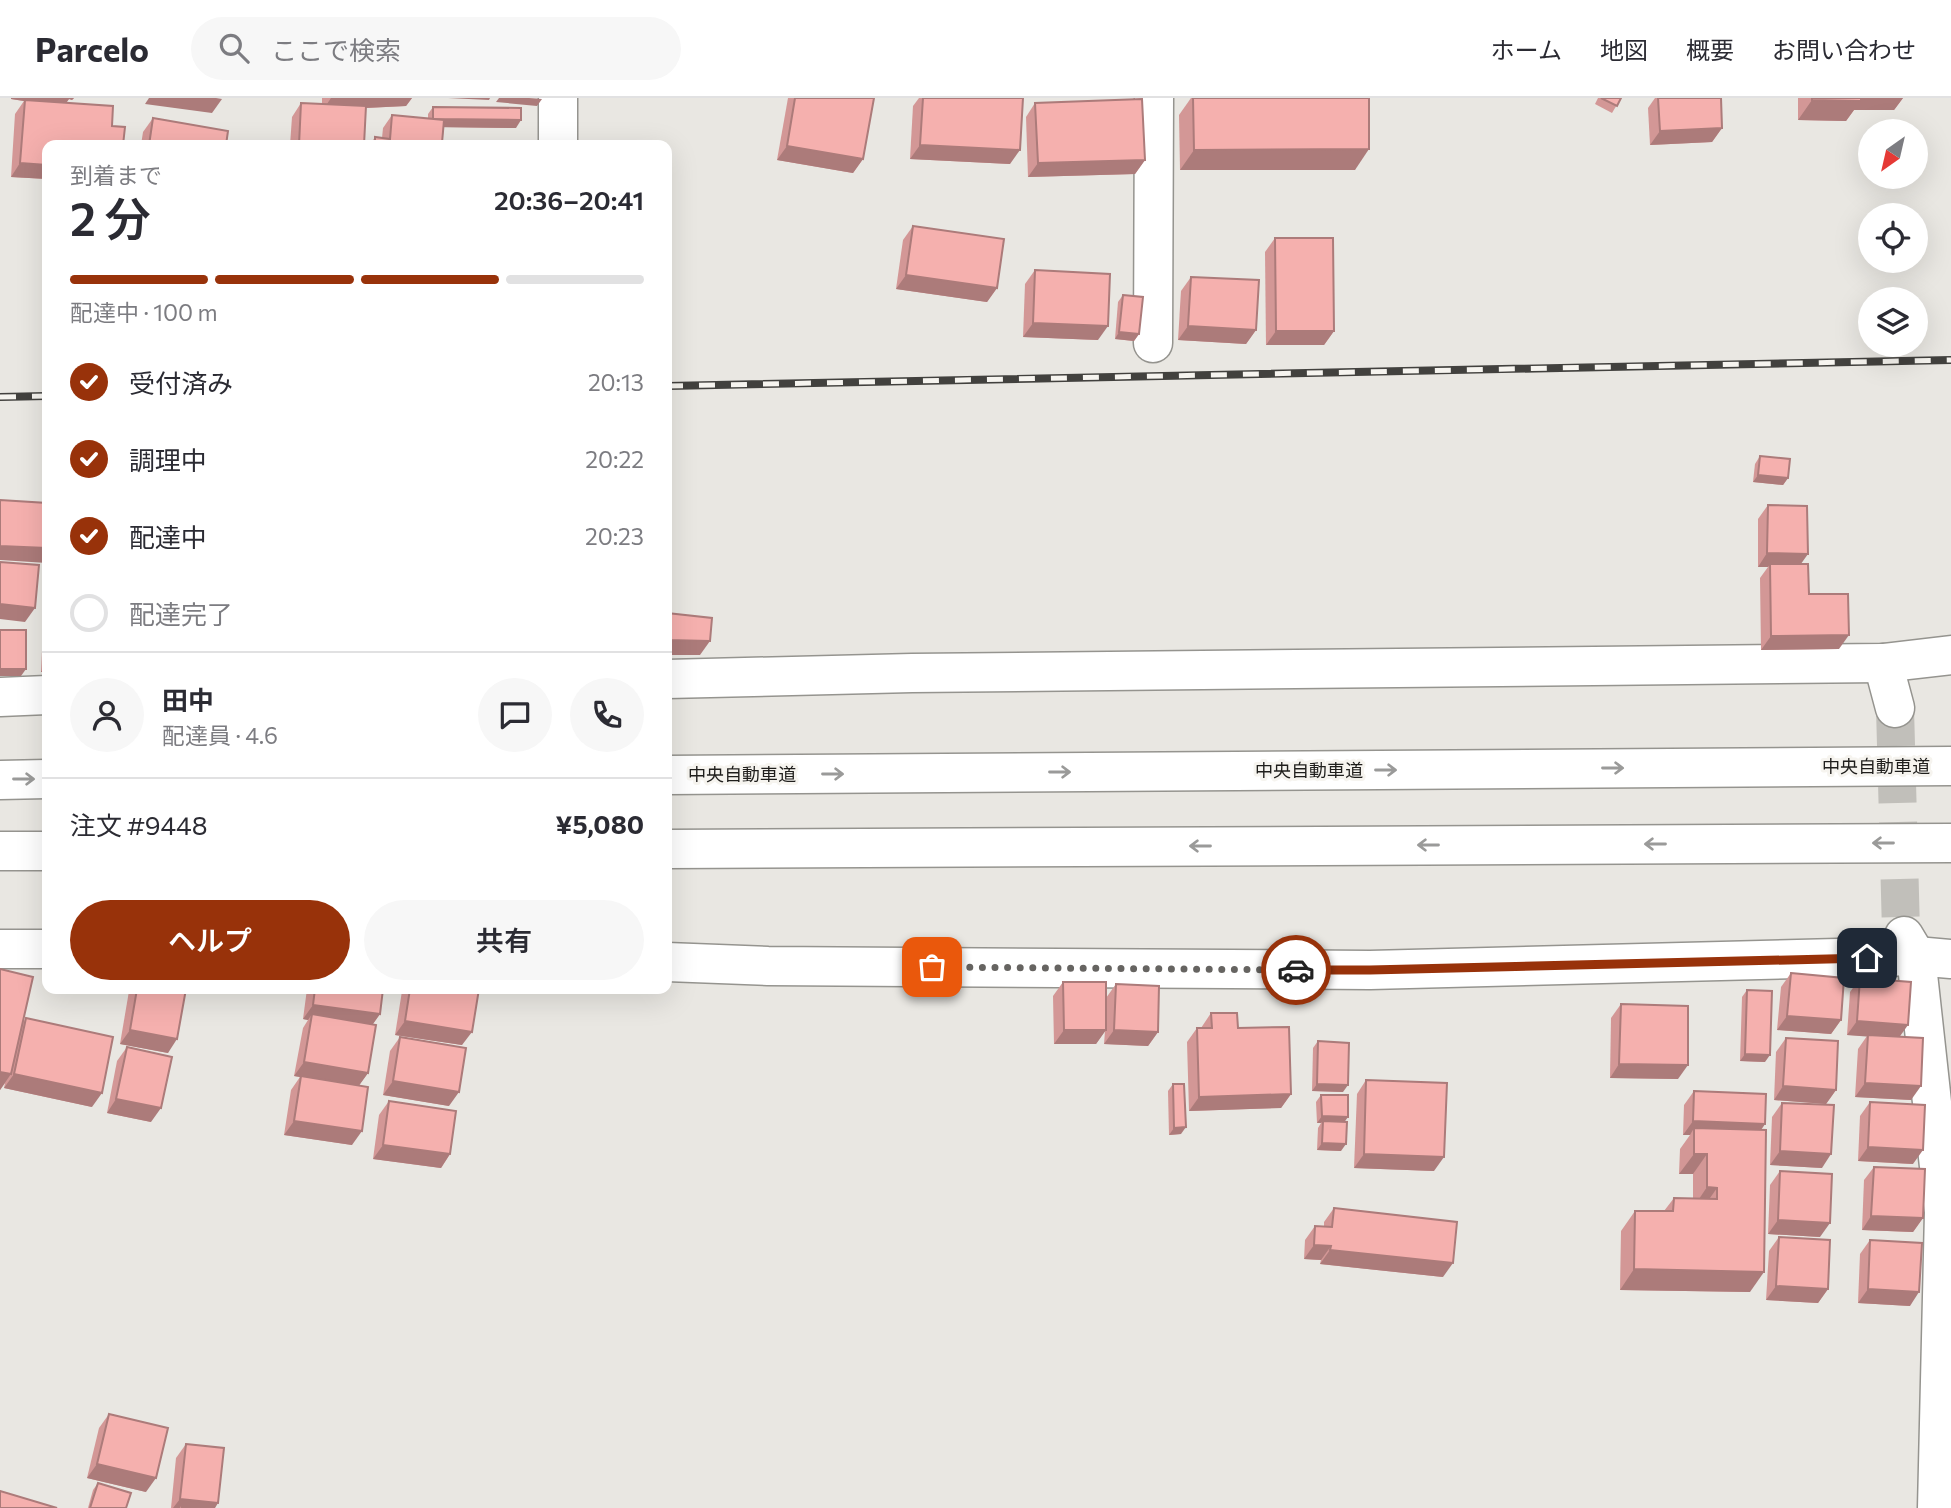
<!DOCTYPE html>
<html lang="ja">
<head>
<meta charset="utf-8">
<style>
	:root { --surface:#fff; --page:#f7f7f7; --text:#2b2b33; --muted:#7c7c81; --line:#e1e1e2; --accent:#98320a }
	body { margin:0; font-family:Commissioner,"Noto Sans JP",sans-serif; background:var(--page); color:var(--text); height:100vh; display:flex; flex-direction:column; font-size:26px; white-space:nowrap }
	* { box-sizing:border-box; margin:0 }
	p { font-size:23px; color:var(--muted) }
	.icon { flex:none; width:38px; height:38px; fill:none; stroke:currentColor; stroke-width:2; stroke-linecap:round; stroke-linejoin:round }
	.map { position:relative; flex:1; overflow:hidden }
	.drawer { position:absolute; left:42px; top:42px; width:630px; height:854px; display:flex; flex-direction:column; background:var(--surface); border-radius:14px; box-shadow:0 7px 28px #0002 }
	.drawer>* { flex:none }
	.needle { width:46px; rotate:214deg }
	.controls { position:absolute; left:1858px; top:21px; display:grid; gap:14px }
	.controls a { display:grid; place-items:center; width:70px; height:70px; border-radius:50%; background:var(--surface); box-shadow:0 7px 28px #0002; font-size:35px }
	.pin { position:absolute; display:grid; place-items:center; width:60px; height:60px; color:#fff; margin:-30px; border-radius:14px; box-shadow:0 4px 10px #0006 }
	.courier { position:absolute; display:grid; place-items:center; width:70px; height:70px; margin:-35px; border:5px solid #98320a; border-radius:50%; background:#fff; color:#222; box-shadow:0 2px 9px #0007 }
	.head em { font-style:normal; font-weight:600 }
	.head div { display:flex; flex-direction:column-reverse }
	.head { display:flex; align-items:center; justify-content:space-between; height:119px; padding:0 28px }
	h1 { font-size:46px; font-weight:600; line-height:52px }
	.bar { display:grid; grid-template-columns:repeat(4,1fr); gap:10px 7px; align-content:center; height:84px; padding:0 28px }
	.bar i { height:9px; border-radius:5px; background:var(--line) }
	.bar .active { background:var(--accent) }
	.bar p { grid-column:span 4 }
	.line { display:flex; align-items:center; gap:18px; padding:0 28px; border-top:2px solid var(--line) }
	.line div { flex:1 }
	.round { display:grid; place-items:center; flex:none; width:74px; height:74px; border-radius:37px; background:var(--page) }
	ol { padding:0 28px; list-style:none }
	li { display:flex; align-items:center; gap:21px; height:77px }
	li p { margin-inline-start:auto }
	li .icon { padding:7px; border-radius:50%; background:var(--accent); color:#fff; stroke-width:4 }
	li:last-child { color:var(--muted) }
	li i { width:38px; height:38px; border:4px solid var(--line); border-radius:50% }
	.action { display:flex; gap:14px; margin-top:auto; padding:14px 28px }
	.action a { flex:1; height:80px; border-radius:42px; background:var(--accent); color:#fff; font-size:28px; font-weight:600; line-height:80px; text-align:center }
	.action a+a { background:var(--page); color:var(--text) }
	header { display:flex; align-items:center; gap:42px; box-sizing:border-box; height:98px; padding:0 35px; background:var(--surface); border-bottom:2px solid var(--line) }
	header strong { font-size:33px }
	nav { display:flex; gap:38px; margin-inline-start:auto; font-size:24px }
	.search { width:490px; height:63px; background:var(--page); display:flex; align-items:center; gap:18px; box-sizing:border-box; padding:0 24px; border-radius:38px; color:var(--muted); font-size:26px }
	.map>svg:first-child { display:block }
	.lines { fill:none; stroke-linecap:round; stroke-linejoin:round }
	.minor-tunnel { stroke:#c1bfba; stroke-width:38; stroke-dasharray:38 19; stroke-linecap:butt }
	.minor-casing { stroke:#95948f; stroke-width:41 }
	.highway-casing { stroke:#95948f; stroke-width:41 }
	.minor { stroke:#fff; stroke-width:38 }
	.highway { stroke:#fff; stroke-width:38 }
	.rail-casing { stroke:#42413e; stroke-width:8 }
	.rail { stroke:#f6f4ef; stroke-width:5; stroke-dasharray:16; stroke-linecap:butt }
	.wall { fill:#d39796 }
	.shaded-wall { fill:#ac7b7a }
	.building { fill:#f5b0ae; stroke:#ac7b7a; stroke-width:2 }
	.oneway { stroke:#9a9a99 }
	.done { stroke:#666461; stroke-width:7; stroke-dasharray:0 12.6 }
	.route { stroke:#98320a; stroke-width:9 }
	.labels { text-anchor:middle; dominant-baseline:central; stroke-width:6; stroke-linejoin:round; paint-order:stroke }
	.street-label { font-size:18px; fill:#1f1e1c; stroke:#f6f4ef }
</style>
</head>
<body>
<header>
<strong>Parcelo</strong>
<div class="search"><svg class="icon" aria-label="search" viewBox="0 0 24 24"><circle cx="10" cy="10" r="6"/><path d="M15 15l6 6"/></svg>ここで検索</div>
<nav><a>ホーム</a><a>地図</a><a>概要</a><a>お問い合わせ</a></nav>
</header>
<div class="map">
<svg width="1951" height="1410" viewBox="0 0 1951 1410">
	<rect width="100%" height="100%" fill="#e9e7e2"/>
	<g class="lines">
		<polyline class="minor-tunnel" points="1895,610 1901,833"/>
		<g class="minor-casing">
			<g id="minor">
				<polyline points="558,47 558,0"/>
				<polyline points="1153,245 1154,0"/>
				<polyline points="1883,565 1895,610"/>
				<polyline points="667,581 912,575 1883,565 1951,557"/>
				<polyline points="0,599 47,597"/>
				<polyline points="1904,838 1916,858 1944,1114 1937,1410"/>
				<polyline points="0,851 47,851"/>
				<polyline points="667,864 768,868 1370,872 1916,858 1951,861"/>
			</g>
		</g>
		<g class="highway-casing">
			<g id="highway">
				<polyline points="667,677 1951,668"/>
				<polyline points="0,682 47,681"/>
				<polyline points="667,751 1951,745"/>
				<polyline points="0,753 47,753"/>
			</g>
		</g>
		<use href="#minor" class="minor"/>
		<use href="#highway" class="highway"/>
		<g class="rail-casing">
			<g id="rail">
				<polyline points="667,288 1951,262"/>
				<polyline points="0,299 47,298"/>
			</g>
		</g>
		<use href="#rail" class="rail"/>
	</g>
	<g class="wall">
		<polygon points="11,0 74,0 72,2 69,1 66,5 112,28 47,47 47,81 11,79 15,16 24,3 11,1"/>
		<polygon points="322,0 412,0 406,8 366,10 364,47 290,47 292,19 301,5 322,6"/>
		<polygon points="788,0 874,0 863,61 853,75 777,62"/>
		<polygon points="919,0 1023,0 1010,66 910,61 913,8"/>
		<polygon points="1191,0 1369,0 1355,72 1180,72 1179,17"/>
		<polygon points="1598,0 1621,0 1612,15 1595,6"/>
		<polygon points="1655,0 1721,0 1722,30 1712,44 1650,47 1648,10"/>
		<polygon points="1798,0 1903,0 1894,12 1854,12 1846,23 1798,22"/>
		<polygon points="1035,5 1145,62 1135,76 1028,79 1026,19"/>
		<polygon points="433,9 516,30 444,29 442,45 456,47 370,47 375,39 382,40 383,30 392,17 428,21 428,16"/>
		<polygon points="153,20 226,47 141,47 143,34"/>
		<polygon points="913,128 997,190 987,204 896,191 903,142"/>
		<polygon points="1275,140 1334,233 1324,247 1266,247 1265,154"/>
		<polygon points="1035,172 1098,242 1023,239 1025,186"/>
		<polygon points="1191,179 1256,232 1246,246 1178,242 1181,193"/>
		<polygon points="1123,197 1139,236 1134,243 1115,241 1118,204"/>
		<polygon points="1760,358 1788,380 1783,387 1753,384 1755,366"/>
		<polygon points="1768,407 1801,466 1809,496 1839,551 1761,552 1760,480 1768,469 1758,469 1758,421"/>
		<polygon points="47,524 47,574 41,574 43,531"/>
		<polygon points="0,871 22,926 26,920 92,1009 4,990 5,985 0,992"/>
		<polygon points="1791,875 1841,922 1831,936 1777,932 1781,889"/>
		<polygon points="1860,880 1900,939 1911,1002 1855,999 1858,951 1867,938 1847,937 1850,894"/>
		<polygon points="1063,884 1106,900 1116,886 1158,934 1148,948 1104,946 1105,933 1096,946 1054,946 1053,898"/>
		<polygon points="131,891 186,891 168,955 120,946 129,893"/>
		<polygon points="307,891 383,891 380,916 373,926 368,975 359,987 352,1047 284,1037 291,992 300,979 294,978 303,930 308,922 303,921"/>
		<polygon points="404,891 479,891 462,947 395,937 402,893"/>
		<polygon points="1747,892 1765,964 1740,963 1742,899"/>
		<polygon points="1621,906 1678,981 1610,980 1611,920"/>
		<polygon points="1211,915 1238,930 1291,996 1281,1010 1189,1013 1187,944 1197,930 1201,930"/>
		<polygon points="400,939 449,1008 383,997 390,953"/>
		<polygon points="1786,940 1836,992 1826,1006 1774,1002 1776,954"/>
		<polygon points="1318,943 1343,994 1312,993 1313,950"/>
		<polygon points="127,949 151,1024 107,1015 117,963"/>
		<polygon points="1366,982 1434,1073 1354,1070 1357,996"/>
		<polygon points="1173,986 1181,1036 1169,1037 1168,993"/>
		<polygon points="1694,993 1765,1026 1761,1032 1750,1194 1620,1192 1621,1133 1635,1113 1664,1113 1674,1100 1693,1100 1693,1076 1679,1076 1680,1051 1690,1037 1683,1037 1684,1007"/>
		<polygon points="1321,997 1344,1024 1341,1053 1317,1052 1318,1030 1321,1025 1317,1025 1316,1004"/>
		<polygon points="389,1003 450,1056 441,1070 373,1061 379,1017"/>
		<polygon points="1870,1004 1913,1066 1858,1063 1860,1018"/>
		<polygon points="1782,1005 1822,1070 1770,1067 1772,1019"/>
		<polygon points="1874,1069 1923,1120 1913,1134 1862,1132 1864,1082"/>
		<polygon points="1780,1073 1820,1139 1768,1136 1770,1087"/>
		<polygon points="1334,1110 1443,1179 1320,1166 1321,1162 1304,1161 1305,1142 1315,1128 1324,1129 1324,1124"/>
		<polygon points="1779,1139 1828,1191 1818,1205 1766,1202 1769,1153"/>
		<polygon points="1870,1142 1910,1208 1858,1205 1860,1156"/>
		<polygon points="109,1316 146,1394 87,1380 99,1330"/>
		<polygon points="186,1346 215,1410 171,1410 176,1360"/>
		<polygon points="98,1385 126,1410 88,1410 93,1392"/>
	</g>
	<g class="shaded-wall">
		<polygon points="11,0 74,0 72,2 69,1 63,9 11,1"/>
		<polygon points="149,0 216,0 222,1 212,15 145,6"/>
		<polygon points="331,0 412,0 406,8 323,12"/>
		<polygon points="448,0 490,0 489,2"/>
		<polygon points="499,0 529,0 542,1 537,8 496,4"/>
		<polygon points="1855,0 1903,0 1894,12 1854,12 1846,23 1798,22 1812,2"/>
		<polygon points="433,22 521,22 516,30 428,29"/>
		<polygon points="1722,30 1712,44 1650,47 1660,33"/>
		<polygon points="920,47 1020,52 1010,66 910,61"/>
		<polygon points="787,48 863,61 853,75 777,62"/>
		<polygon points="1369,51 1355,72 1180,72 1194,52"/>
		<polygon points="1145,62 1135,76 1028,79 1038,65"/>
		<polygon points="20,65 47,67 47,81 11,79"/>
		<polygon points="906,177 997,190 987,204 896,191"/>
		<polygon points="1033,225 1108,228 1098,242 1023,239"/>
		<polygon points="1188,228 1256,232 1246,246 1178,242"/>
		<polygon points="1276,233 1334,233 1324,247 1266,247"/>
		<polygon points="1119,234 1139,236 1134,243 1115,241"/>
		<polygon points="1758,377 1788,380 1783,387 1753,384"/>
		<polygon points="0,448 47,450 47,465 0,462"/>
		<polygon points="1767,455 1808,456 1798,470 1770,466 1768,469 1758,469"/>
		<polygon points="0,506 35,510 25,524 0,521"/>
		<polygon points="1849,537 1839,551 1761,552 1771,538"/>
		<polygon points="667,542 710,543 700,557 667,557"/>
		<polygon points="46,566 47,567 47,574 41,574"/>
		<polygon points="0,571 26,571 21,578 0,578"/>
		<polygon points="313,907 380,916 370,930 312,916 308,922 303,921"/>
		<polygon points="1787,918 1841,922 1831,936 1777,932"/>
		<polygon points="405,923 472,934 462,947 395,937"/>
		<polygon points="1857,923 1908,927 1898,941 1847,937"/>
		<polygon points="130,932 177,941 168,955 120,946"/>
		<polygon points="1064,932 1106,932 1096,946 1054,946"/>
		<polygon points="1114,932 1158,934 1148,948 1104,946"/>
		<polygon points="1745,956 1770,957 1765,964 1740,963"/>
		<polygon points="304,964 368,975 358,989 294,978"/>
		<polygon points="1619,966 1688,967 1678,981 1610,980"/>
		<polygon points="0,974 11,976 0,992"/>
		<polygon points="14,976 102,995 92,1009 4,990"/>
		<polygon points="393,983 459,994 449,1008 383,997"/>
		<polygon points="1865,985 1921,988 1911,1002 1855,999"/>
		<polygon points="1317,986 1348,987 1343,994 1312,993"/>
		<polygon points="1783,988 1836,992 1826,1006 1774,1002"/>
		<polygon points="1291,996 1281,1010 1189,1013 1199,999"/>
		<polygon points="116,1001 161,1010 151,1024 107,1015"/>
		<polygon points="1322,1018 1348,1019 1343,1026 1323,1023 1321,1025 1317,1025"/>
		<polygon points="294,1023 362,1033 352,1047 284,1037"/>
		<polygon points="1693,1023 1765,1026 1755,1040 1694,1030 1690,1037 1683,1037"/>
		<polygon points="1186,1029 1181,1036 1169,1037 1174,1030"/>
		<polygon points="1322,1045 1346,1046 1341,1053 1317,1052"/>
		<polygon points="383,1047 450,1056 441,1070 373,1061"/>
		<polygon points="1868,1049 1923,1052 1913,1066 1858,1063"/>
		<polygon points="1780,1053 1831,1056 1822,1070 1770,1067"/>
		<polygon points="1364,1056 1444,1059 1434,1073 1354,1070"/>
		<polygon points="1694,1056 1707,1056 1693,1076 1679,1076"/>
		<polygon points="1707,1089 1717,1090 1703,1110 1693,1110"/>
		<polygon points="1871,1118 1923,1120 1913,1134 1862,1132"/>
		<polygon points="1778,1122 1830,1125 1820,1139 1768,1136"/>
		<polygon points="1314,1147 1331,1148 1321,1162 1304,1161"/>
		<polygon points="1330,1152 1453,1165 1443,1179 1320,1166"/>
		<polygon points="1634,1171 1764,1174 1750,1194 1620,1192"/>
		<polygon points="1776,1188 1828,1191 1818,1205 1766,1202"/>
		<polygon points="1868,1191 1919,1194 1910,1208 1858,1205"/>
		<polygon points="97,1366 156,1380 146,1394 87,1380"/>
		<polygon points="180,1401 218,1405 215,1410 181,1410 181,1408 180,1410 173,1410"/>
	</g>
	<g class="building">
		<polygon points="795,0 874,0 863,61 787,48"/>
		<polygon points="923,0 1023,0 1020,52 920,47"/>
		<polygon points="1193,0 1369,0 1369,51 1194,52"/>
		<polygon points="1601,0 1621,0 1617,8"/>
		<polygon points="1658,0 1721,0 1722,30 1660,33"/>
		<polygon points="1812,0 1861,0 1861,3 1812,2"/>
		<polygon points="1142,1 1145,62 1038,65 1035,5"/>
		<polygon points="25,2 113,8 112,28 125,29 123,47 47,47 47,67 20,65"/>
		<polygon points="301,5 366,8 364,47 299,47"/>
		<polygon points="433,9 521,10 521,22 433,21"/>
		<polygon points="392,17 444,22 442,45 456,46 456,47 375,47 375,39 390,41"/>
		<polygon points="153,20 228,33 226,47 149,47"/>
		<polygon points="913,128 1004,141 997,190 906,177"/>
		<polygon points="1275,140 1333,140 1334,233 1276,233"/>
		<polygon points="1035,172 1110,176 1108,228 1033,225"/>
		<polygon points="1191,179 1259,182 1256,232 1188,228"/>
		<polygon points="1123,197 1143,199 1139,236 1119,234"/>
		<polygon points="1760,358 1790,361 1788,380 1758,377"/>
		<polygon points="0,402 47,405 47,450 0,448"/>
		<polygon points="1768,407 1807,408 1808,456 1767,455"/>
		<polygon points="0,464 39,467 35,510 0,506"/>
		<polygon points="1770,466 1808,466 1809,496 1848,496 1849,537 1771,538"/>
		<polygon points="667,515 712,520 710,543 667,542"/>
		<rect x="0" y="532" width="26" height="39"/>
		<polygon points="47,537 47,567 46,566"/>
		<polygon points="0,871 33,879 11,976 0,974"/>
		<polygon points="1791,875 1844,880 1841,922 1787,918"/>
		<polygon points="1860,880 1911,884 1908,927 1857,923"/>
		<polygon points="1063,884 1106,884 1106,932 1064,932"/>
		<polygon points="1116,886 1159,888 1158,934 1114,932"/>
		<polygon points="137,891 186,891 177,941 130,932"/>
		<polygon points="315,891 383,891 380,916 313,907"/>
		<polygon points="410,891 479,891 472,934 405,923"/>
		<polygon points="1747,892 1772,893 1770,957 1745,956"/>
		<polygon points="1621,906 1688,908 1688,967 1619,966"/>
		<polygon points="1211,915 1237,915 1238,930 1289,929 1291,996 1199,999 1197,930 1212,930"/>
		<polygon points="312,916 376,927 368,975 304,964"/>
		<polygon points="26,920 113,939 102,995 14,976"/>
		<polygon points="1868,937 1923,940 1921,988 1865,985"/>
		<polygon points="400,939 466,950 459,994 393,983"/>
		<polygon points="1786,940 1838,943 1836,992 1783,988"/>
		<polygon points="1318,943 1349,945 1348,987 1317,986"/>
		<polygon points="127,949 172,959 161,1010 116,1001"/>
		<polygon points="301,978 368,989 362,1033 294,1023"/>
		<polygon points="1366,982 1447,985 1444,1059 1364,1056"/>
		<polygon points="1173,986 1184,986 1186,1029 1174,1030"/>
		<polygon points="1694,993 1766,996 1765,1026 1693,1023"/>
		<polygon points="1321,997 1348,997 1348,1019 1322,1018"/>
		<polygon points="389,1003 456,1013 450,1056 383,1047"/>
		<polygon points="1870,1004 1925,1007 1923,1052 1868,1049"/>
		<polygon points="1782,1005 1834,1007 1831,1056 1780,1053"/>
		<polygon points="1323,1023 1347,1024 1346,1046 1322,1045"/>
		<polygon points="1694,1030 1766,1032 1764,1174 1634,1171 1635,1113 1673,1113 1674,1100 1717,1101 1717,1090 1707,1089 1707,1056 1694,1056"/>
		<polygon points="1874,1069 1925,1071 1923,1120 1871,1118"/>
		<polygon points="1780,1073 1832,1076 1830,1125 1778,1122"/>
		<polygon points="1334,1110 1457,1124 1453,1165 1330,1152 1331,1148 1314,1147 1315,1128 1332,1129"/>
		<polygon points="1779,1139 1830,1142 1828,1191 1776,1188"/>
		<polygon points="1870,1142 1922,1145 1919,1194 1868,1191"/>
		<polygon points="109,1316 168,1330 156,1380 97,1366"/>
		<polygon points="186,1346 224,1350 218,1405 180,1401"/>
		<polygon points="98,1385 131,1395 126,1410 90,1410"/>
		<polygon points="0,1393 57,1410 0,1410"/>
	</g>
	<defs><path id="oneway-shaft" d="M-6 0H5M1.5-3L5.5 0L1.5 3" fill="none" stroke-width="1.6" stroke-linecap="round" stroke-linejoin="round" transform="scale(1.75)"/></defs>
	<g class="oneway">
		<use href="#oneway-shaft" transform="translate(1613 670)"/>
		<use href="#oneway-shaft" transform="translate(1386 672)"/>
		<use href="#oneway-shaft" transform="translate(1060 674)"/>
		<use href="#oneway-shaft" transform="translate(833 676)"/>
		<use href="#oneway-shaft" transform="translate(24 681)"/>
		<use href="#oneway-shaft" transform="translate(1883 745) rotate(180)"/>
		<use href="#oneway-shaft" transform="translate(1655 746) rotate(180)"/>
		<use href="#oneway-shaft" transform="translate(1428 747) rotate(180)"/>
		<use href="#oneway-shaft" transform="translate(1200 748) rotate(180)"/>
	</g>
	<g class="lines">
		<polyline class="done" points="932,869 1296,872"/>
		<polyline class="route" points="1296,872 1370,872 1867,860"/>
	</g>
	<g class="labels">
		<g class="street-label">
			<text x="1876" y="668">中央自動車道</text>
			<text x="1309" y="672">中央自動車道</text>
			<text x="742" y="676">中央自動車道</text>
		</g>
	</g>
</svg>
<div class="controls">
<a><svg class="needle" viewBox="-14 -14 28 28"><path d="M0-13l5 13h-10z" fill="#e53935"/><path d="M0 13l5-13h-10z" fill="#7c7c81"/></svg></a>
<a><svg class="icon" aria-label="locate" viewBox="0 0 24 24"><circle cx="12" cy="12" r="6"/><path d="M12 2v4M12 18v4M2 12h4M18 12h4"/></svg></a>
<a><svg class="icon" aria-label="layers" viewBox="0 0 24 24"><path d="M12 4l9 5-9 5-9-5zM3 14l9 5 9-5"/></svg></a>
</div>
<div class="pin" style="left:932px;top:869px;background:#ea580c"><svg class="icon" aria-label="bag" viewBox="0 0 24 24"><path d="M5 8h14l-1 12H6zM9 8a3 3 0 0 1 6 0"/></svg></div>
<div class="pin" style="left:1867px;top:860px;background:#1f2937"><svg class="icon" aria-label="home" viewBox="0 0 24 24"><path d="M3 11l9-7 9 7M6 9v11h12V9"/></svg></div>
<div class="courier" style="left:1296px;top:872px"><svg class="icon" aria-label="car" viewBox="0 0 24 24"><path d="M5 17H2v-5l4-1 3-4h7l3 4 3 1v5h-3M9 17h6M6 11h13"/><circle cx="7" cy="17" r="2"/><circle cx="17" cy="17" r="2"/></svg></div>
<section class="drawer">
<div class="head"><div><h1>2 分</h1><p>到着まで</p></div><em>20:36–20:41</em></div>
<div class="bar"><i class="active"></i><i class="active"></i><i class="active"></i><i></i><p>配達中 · 100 m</p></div>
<ol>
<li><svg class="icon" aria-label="check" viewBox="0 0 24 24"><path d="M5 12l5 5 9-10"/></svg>受付済み<p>20:13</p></li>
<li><svg class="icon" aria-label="check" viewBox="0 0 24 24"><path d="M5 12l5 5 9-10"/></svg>調理中<p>20:22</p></li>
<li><svg class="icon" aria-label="check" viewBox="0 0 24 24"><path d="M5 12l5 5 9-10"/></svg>配達中<p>20:23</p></li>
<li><i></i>配達完了</li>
</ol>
<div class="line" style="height:126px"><a class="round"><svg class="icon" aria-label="person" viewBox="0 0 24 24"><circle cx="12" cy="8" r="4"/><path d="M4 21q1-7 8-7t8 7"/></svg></a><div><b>田中</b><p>配達員 · 4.6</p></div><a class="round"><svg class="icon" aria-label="chat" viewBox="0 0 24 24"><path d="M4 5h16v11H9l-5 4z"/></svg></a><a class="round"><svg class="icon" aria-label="phone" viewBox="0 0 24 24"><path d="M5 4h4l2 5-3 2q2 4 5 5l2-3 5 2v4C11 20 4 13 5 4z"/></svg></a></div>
<div class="line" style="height:91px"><div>注文 #9448</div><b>¥5,080</b></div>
<div class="action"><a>ヘルプ</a><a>共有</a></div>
</section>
</div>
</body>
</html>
